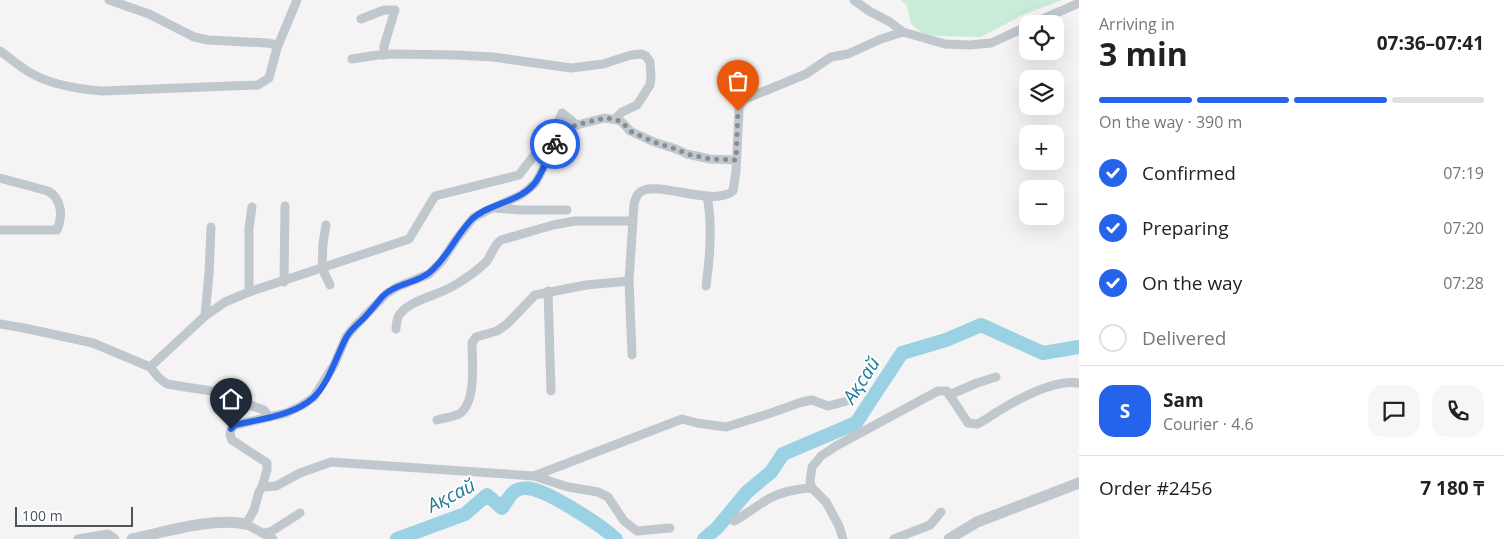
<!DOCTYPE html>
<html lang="en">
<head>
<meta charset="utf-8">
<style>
	:root { --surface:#fff; --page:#f6f6f6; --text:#222; --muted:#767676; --line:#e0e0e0; --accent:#2563eb }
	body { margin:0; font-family:"Open Sans",sans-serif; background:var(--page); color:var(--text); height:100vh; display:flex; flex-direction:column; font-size:19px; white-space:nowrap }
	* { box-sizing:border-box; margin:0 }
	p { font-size:16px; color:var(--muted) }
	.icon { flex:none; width:28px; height:28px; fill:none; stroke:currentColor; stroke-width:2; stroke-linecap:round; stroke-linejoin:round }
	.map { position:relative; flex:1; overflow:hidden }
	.drawer { display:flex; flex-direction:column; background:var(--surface); width:425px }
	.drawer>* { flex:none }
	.tools { position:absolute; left:1019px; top:15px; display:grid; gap:10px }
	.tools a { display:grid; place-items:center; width:45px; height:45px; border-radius:10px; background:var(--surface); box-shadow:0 5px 20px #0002; font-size:25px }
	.scale { position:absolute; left:15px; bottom:12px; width:118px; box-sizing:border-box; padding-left:5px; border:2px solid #4c555e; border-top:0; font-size:14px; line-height:18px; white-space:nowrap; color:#4c555e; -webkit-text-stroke:4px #fff; paint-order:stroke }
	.pin { position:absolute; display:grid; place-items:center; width:42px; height:42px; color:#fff; margin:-51px -21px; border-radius:50% 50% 50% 0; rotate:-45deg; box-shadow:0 0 5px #0007 }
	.pin .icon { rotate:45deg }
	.courier { position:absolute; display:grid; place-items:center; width:50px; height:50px; margin:-25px; border:4px solid #2563eb; border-radius:50%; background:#fff; color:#222; box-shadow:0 1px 6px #0007 }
	.headline em { font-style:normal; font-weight:700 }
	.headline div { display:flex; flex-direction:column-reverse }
	.headline { display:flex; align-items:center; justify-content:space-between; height:85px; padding:0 20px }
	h1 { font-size:32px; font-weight:700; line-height:38px }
	.bar { display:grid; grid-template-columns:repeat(4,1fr); gap:8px 5px; align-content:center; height:60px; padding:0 20px }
	.bar i { height:6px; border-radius:4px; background:var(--line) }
	.bar .active { background:var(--accent) }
	.bar p { grid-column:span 4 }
	.line { display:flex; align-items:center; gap:12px; padding:0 20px; border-top:1px solid var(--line) }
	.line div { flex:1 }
	.round { display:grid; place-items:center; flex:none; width:52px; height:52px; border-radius:15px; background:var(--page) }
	ol { padding:0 20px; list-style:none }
	li { display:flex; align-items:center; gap:15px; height:55px }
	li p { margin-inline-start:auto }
	li .icon { padding:5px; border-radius:50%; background:var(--accent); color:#fff; stroke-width:4 }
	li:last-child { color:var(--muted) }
	li i { width:28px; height:28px; border:2px solid var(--line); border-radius:50% }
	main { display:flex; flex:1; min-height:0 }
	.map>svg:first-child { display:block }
	.green { fill:#c8ecd7 }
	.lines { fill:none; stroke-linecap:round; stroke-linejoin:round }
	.river { stroke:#9ad2e4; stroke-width:14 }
	.minor { stroke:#c0c7cd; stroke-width:9 }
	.tertiary { stroke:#c0c7cd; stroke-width:11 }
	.done { stroke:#878c92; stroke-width:5; stroke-dasharray:0 9 }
	.route { stroke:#2563eb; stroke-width:6 }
	.labels { text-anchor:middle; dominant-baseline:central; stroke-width:4; stroke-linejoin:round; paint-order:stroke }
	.water-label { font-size:19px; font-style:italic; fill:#1d7b99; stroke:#fff }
</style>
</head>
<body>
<main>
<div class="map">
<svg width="1079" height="539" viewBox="0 0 1079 539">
	<rect width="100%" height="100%" fill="#f5f3f3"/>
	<polygon class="green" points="900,0 1062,0 1022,15 981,37 937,36 923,33 911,24 907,5"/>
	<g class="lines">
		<g class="river">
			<path d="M397,539L465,514L487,495L502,508C506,503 510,493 517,490C521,488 528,488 532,489C551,493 601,525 616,539"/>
			<polyline points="704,539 717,528 747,492 771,472 783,454 856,423 902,353 946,340 981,325 1043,353 1079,347"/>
		</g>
		<g class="minor">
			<polyline points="109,0 149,14 194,37 208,40 267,43 278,45"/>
			<polyline points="854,0 869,11 890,22 903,32 945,44 970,45 991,43 1028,26"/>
			<polyline points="361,19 384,10 395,10 384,46 384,55"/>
			<polyline points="1031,24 1079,3"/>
			<path d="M0,51C10,58 19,66 29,72C50,85 77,89 102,91L258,85L269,78L277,48L297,0"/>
			<polyline points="352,59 378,55 393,54 456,55 493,57 571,68 603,64 631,55 641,54 646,56 650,62 651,78 650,85 637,105 622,112 615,119"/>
			<path d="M0,178L48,191C62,199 63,216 57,230H0"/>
			<polyline points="495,208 521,210 567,210"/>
			<polyline points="326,225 323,243 322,268 330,285"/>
			<polyline points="284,282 285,206"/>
			<path d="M706,286C710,257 713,225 707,196"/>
			<polyline points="548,291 551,391"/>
			<polyline points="249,292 249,228 252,207"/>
			<polyline points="205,316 209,274 211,227"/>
			<polyline points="0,324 24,328 93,343 150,367 159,378 167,384 211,391 264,410 269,417"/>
			<path d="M396,329C396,325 397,321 398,317C407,300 438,296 455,285C465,279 477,271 486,262C492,255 493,246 501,240L553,225L575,221H632"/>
			<path d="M632,355L629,281L634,204C635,200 636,196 639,193C653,178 712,208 733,191L736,171L739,111V106L745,99L806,74L831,57L848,54L881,39L903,32"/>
			<polyline points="150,367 205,316 225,302 249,292 409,239 435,196 519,175 557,125 562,113 577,125"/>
			<polyline points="949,395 977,383 996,377"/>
			<path d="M437,420C444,418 453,417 459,414C477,403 472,361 472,343L476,337L497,331L507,324L535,295L586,285L629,281"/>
			<polyline points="534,476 568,487 598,492 608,497 624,521 637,531 670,528"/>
			<polyline points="262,487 276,486 300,473 331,462 534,476 682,419 697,423 726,427 768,414 802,402 812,400 828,406 847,401"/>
			<path d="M734,521C744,516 752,509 762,503C776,493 794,489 812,488"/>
			<polyline points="265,533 272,531 300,513"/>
			<polyline points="78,539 108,534 115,539"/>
			<polyline points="273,539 246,524 254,510 259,492 262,487 267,470 267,463 232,440 230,435 231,429 235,425 286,413 301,406 314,397 334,365 346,337 356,325 363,318 386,294 397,287 429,274 442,261 455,241 473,218 486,211 521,195 530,188 536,182 555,145 568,129 577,125 604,118 618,120 623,123 630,131 654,142 676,149 687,154 710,159 736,160"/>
			<path d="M843,539L839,526L826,502L812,488L810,482L812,467L821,456L836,446L938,391H947L968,423L977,424C984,421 990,416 997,412C1018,399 1054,379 1079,383"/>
			<polyline points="894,539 930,525 941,512"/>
		</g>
		<g class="tertiary">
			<path d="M132,539C165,532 213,517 246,524"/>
			<polyline points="949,539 977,522 1079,483"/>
		</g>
	</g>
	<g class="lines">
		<polyline class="done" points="555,144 568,129 576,125 604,118 615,119 623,123 630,131 654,142 676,149 687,154 710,159 736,160 738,111"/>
		<path class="route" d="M231,429L235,425C260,419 293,416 313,398C329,383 336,357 346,338C350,330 357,325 363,319C370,312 376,304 383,296C396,283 418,283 430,272C448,257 456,235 472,219C489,203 518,203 534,184C542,175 548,155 555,144"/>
	</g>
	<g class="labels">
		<g class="water-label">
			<text transform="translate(861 380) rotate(-57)">Ақсай</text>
			<text transform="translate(451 495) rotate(-27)">Ақсай</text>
		</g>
	</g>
</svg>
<div class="tools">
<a><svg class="icon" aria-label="locate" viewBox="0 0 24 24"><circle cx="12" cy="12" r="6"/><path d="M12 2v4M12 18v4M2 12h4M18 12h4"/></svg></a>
<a><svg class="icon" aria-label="layers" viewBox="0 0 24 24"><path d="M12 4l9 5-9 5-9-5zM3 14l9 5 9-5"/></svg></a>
<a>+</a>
<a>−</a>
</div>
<div class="scale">100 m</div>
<div class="pin" style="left:738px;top:111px;background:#ea580c"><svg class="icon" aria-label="bag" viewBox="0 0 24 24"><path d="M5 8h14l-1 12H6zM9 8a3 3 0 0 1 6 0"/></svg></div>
<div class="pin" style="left:231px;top:429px;background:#1f2937"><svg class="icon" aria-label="home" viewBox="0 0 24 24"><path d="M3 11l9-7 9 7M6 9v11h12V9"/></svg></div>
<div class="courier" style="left:555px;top:144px"><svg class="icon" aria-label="bike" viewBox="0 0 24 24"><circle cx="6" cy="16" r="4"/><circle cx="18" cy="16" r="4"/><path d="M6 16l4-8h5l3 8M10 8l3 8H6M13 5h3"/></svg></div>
</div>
<section class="drawer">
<div class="headline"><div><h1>3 min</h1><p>Arriving in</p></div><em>07:36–07:41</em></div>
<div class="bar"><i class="active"></i><i class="active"></i><i class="active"></i><i></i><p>On the way · 390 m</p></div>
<ol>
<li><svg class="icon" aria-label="check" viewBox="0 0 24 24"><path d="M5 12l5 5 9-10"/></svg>Confirmed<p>07:19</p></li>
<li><svg class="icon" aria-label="check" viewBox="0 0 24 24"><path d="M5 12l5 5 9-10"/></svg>Preparing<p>07:20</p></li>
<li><svg class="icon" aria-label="check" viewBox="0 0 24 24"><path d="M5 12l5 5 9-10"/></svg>On the way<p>07:28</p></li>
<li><i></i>Delivered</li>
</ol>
<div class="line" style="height:90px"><b class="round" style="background:var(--accent);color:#fff">S</b><div><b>Sam</b><p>Courier · 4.6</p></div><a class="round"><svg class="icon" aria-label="chat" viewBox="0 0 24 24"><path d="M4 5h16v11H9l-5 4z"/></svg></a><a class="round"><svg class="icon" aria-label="phone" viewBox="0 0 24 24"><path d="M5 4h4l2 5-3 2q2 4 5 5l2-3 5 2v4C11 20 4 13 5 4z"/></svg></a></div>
<div class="line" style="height:65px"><div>Order #2456</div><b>7 180 ₸</b></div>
</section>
</main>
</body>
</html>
